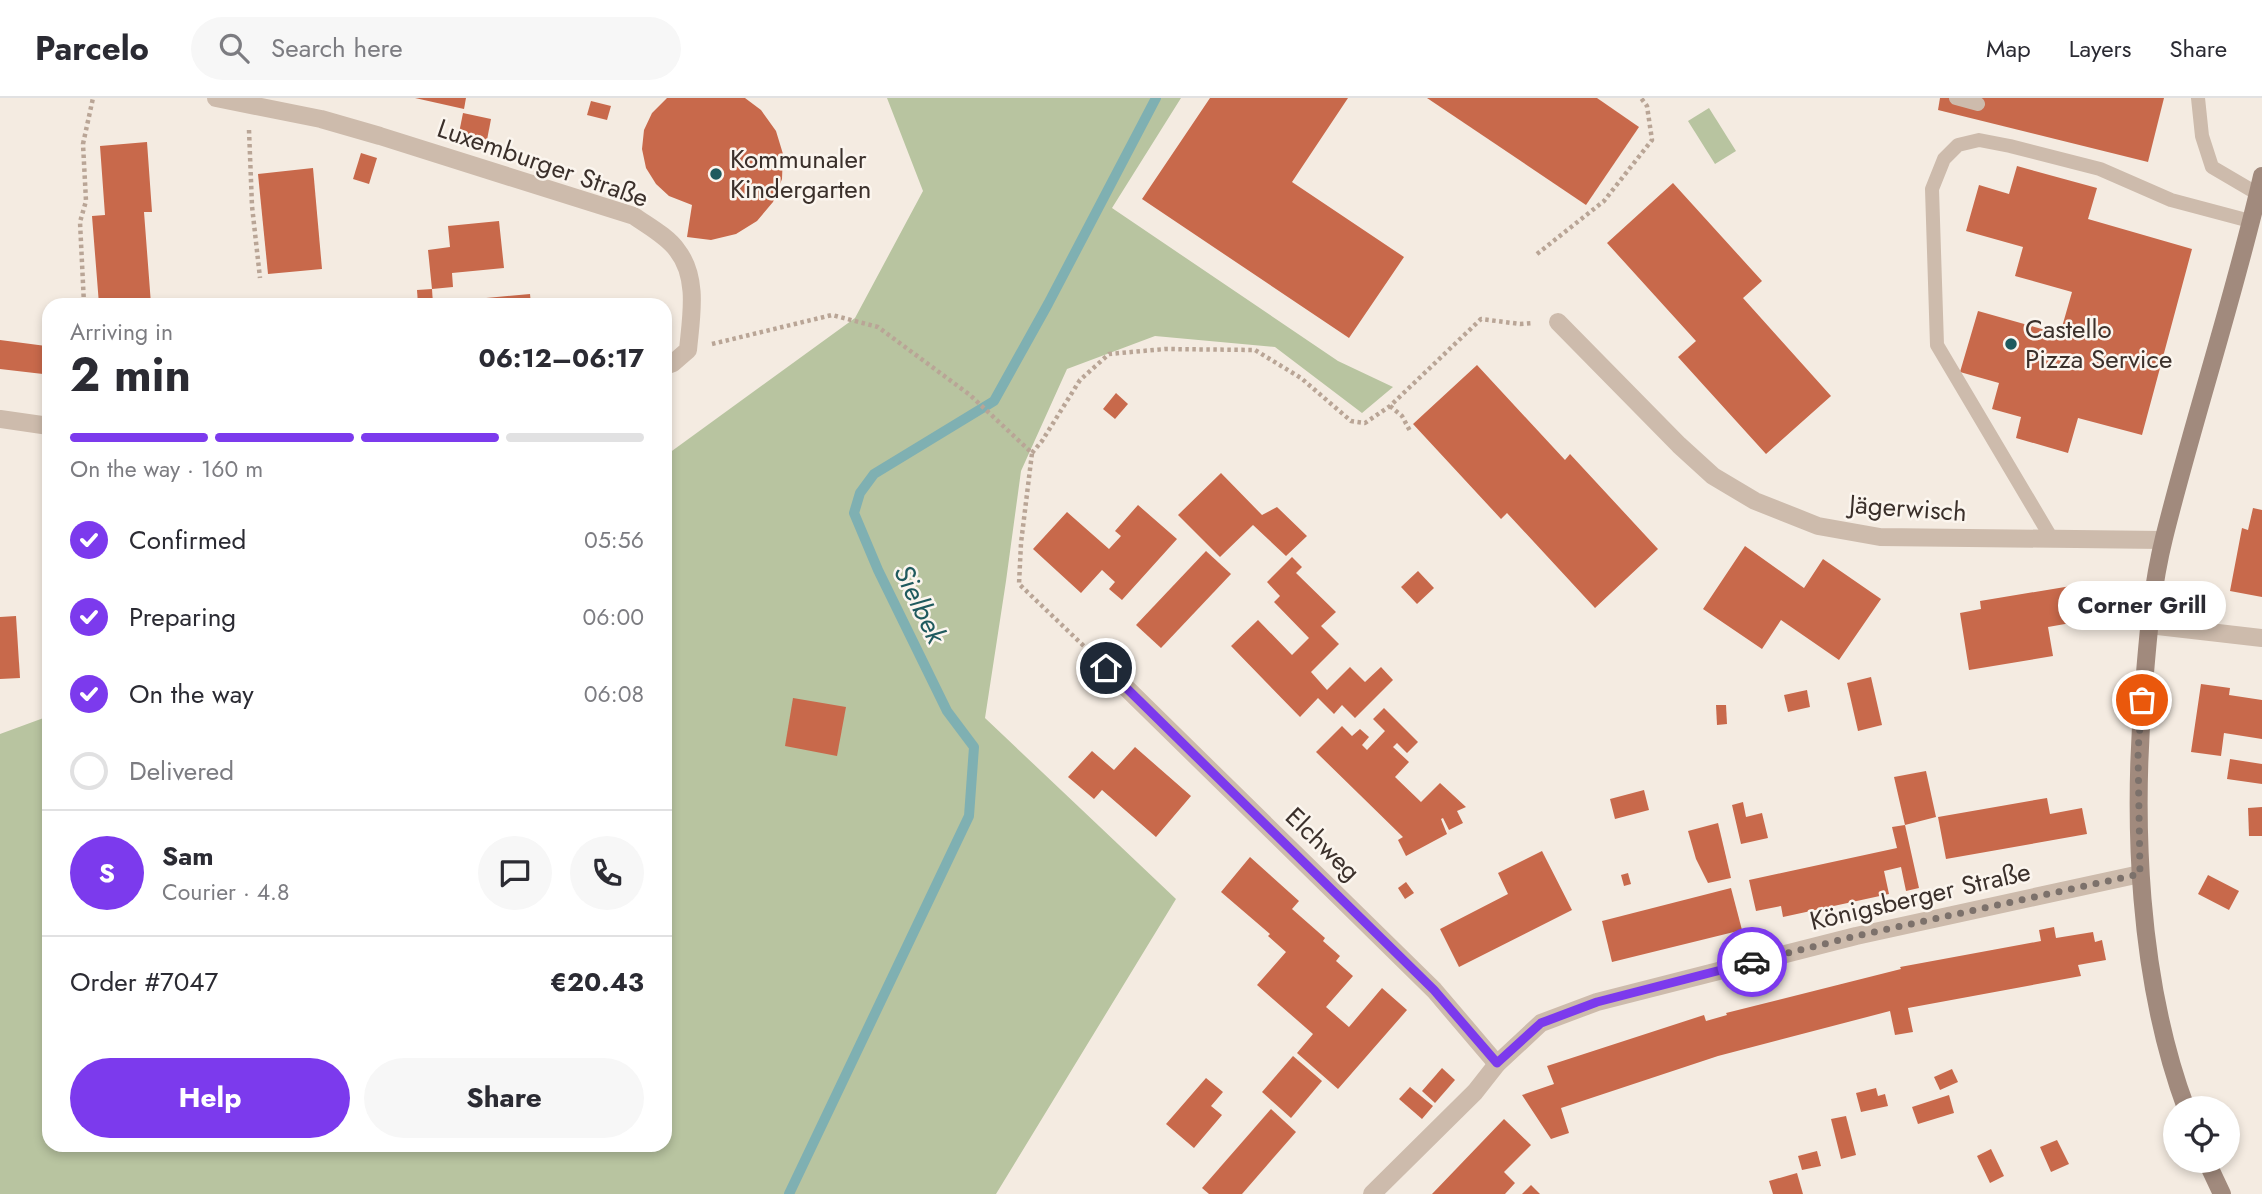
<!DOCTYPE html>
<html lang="en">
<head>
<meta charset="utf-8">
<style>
	:root { --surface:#fff; --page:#f7f7f7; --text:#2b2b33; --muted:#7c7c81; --line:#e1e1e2; --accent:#7c3aed }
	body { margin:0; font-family:Jost,sans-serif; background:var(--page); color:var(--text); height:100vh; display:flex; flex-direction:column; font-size:26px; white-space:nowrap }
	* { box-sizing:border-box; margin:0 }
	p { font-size:23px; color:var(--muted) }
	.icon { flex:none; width:38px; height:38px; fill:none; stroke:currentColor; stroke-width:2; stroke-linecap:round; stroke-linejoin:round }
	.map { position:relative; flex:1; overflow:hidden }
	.side { position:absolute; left:42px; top:200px; width:630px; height:854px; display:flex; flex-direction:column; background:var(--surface); border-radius:21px; box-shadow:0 4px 10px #0003 }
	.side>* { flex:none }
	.tools { position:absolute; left:2163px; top:998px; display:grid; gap:14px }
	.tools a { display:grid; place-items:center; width:77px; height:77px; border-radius:50%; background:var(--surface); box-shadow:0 4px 10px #0003; font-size:35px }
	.pin { position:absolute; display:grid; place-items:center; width:60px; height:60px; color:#fff; margin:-30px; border:4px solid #fff; border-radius:50%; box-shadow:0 2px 7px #0007 }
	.courier { position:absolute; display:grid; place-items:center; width:70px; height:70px; margin:-35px; border:5px solid #7c3aed; border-radius:50%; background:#fff; color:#222; box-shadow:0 2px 9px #0007 }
	.bubble { position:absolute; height:49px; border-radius:24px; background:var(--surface); box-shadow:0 4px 10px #0003; font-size:23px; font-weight:700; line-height:49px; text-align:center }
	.head em { font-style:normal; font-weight:700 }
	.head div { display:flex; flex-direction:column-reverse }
	.head { display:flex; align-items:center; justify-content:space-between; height:119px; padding:0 28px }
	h1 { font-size:46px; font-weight:700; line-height:52px }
	.bar { display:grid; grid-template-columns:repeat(4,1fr); gap:10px 7px; align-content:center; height:84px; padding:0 28px }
	.bar i { height:9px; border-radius:5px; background:var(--line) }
	.bar .active { background:var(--accent) }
	.bar p { grid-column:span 4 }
	.line { display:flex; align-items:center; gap:18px; padding:0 28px; border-top:2px solid var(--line) }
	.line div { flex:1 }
	.round { display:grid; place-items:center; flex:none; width:74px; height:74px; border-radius:37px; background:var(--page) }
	ol { padding:0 28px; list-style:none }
	li { display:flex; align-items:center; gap:21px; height:77px }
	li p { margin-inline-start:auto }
	li .icon { padding:7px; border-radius:50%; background:var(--accent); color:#fff; stroke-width:4 }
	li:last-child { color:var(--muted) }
	li i { width:38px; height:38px; border:4px solid var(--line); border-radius:50% }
	.primary-button { display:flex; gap:14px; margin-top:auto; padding:14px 28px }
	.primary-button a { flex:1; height:80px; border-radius:42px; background:var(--accent); color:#fff; font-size:28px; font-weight:700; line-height:80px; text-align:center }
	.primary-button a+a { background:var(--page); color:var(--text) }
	header { display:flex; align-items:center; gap:42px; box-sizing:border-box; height:98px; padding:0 35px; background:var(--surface); border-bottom:2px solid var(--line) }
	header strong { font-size:33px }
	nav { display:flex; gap:38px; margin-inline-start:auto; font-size:24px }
	.search { width:490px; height:63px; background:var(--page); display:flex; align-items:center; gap:18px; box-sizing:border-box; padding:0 24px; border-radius:38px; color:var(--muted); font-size:26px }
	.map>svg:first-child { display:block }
	.green { fill:#b8c4a0 }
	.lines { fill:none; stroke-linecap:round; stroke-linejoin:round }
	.stream { stroke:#7fb0b2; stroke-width:10 }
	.building { fill:#c8694b }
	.path { stroke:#b9a596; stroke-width:4.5; stroke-dasharray:3.5 3.5; stroke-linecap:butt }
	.lane { stroke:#cdbbac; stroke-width:14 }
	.street { stroke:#cdbbac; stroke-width:18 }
	.secondary { stroke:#a18a7d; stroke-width:18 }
	.done { stroke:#7c716b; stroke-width:7; stroke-dasharray:0 12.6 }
	.route { stroke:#7c3aed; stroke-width:9 }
	.poi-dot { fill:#1f5a5e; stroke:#fbf5ee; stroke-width:2.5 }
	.labels { text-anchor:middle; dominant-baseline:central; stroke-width:5; stroke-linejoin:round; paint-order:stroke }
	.poi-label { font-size:26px; fill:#3b302b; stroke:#fbf5ee; text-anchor:start }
	.street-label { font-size:26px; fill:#3b302b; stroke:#fbf5ee }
	.water-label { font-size:28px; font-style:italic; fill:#1f5a5e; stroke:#fbf5ee }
</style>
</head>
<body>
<header>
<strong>Parcelo</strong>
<div class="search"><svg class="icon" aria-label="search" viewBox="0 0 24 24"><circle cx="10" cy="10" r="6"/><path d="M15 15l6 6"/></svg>Search here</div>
<nav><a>Map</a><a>Layers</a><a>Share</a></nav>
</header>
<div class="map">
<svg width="2262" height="1096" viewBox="0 0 2262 1096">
	<rect width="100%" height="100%" fill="#f4ebe1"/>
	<g class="green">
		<polygon points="887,0 1181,0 1112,110 1338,263 1393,289 1362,315 1275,249 1155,238 1067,271 1021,373 1006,483 985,620 1176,801 996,1096 0,1096 0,636 49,618 49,1046 665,1046 665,358 855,220 923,93"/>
		<polygon points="1709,10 1736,53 1715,66 1688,23"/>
	</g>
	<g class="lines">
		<polyline class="stream" points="789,1096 969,718 974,649 947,613 878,472 854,415 860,395 874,376 994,303 1048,206 1156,0"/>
	</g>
	<g class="building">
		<polygon points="415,0 466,0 464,11"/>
		<polygon points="667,0 745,0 761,12 776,33 783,56 782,81 773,104 757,123 736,136 711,142 687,139 692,107 669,98 656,86 646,70 642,51 644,32 652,15"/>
		<polygon points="1210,0 1348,0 1292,84 1404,159 1349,240 1142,101"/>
		<polygon points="1427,0 1597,0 1639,29 1586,107"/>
		<polygon points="1940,0 2164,0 2148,64 1938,12"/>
		<polygon points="591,3 611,8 607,22 587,17"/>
		<polygon points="463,15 491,21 487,42 459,35"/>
		<polygon points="147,44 152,114 144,114 151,206 99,206 92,118 105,117 100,48"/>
		<polygon points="361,55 377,60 369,86 353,81"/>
		<polygon points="2017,68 2097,90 2088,121 2192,151 2142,337 2078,320 2068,355 2016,340 2021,319 1992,311 1999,285 1960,274 1978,213 2060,236 2072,194 2015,178 2023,149 1966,133 1979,87 2009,96"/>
		<polygon points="313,70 322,171 268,176 258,76"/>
		<polygon points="1673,85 1762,183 1743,200 1831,298 1766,356 1678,259 1696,243 1607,145"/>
		<polygon points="499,123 504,170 452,175 453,189 432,191 428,152 450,149 448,128"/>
		<polygon points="432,191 433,206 418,206 417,192"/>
		<polygon points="530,196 531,206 466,206 465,202"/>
		<polygon points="0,242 46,248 49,242 49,271 44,270 43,276 0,271"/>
		<polygon points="1477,267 1565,362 1570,356 1658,451 1595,510 1507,415 1501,421 1413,326"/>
		<polygon points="1116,295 1128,306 1115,321 1103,311"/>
		<polygon points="1221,375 1262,417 1277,409 1307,438 1286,458 1253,427 1220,459 1178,417"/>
		<polygon points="1138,407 1177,441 1122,502 1109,491 1115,484 1102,472 1081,495 1033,451 1067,414 1109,451 1121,438 1115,433"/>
		<polygon points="2253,410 2262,412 2262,499 2230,493 2242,430 2248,432"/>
		<polygon points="1745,448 1804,490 1823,461 1881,501 1839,562 1781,522 1762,551 1703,511"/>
		<polygon points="1206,453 1231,476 1161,550 1136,527"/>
		<polygon points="1292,459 1302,469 1296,475 1336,514 1321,528 1339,546 1311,574 1327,592 1350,569 1365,584 1381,569 1393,582 1355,620 1342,607 1334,616 1318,600 1300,619 1231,548 1258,522 1292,557 1309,540 1274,504 1280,498 1267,484"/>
		<polygon points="1418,473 1434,490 1417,506 1401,489"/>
		<polygon points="2077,487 2082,523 2048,529 2053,558 1969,572 1960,515 1981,511 1980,503"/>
		<polygon points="16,518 20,580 0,581 0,519"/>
		<polygon points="1871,579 1882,627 1858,633 1847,585"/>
		<polygon points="2201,586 2230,590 2229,597 2262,602 2262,641 2224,635 2221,658 2191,654"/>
		<polygon points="1807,592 1810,609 1788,614 1784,597"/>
		<polygon points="793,600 846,609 837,658 785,648"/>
		<polygon points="1716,607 1726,607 1727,626 1717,627"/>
		<polygon points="1384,610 1418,644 1407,655 1397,645 1393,649 1409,664 1395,679 1421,704 1440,685 1466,709 1457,713 1463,725 1449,732 1443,720 1441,721 1447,736 1406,758 1398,742 1403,739 1316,654 1342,628 1352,638 1360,631 1369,639 1362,647 1367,652 1385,633 1373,621"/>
		<polygon points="1135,649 1191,698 1156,739 1102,692 1094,701 1068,679 1092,653 1114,672"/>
		<polygon points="2230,661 2262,666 2262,686 2227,681"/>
		<polygon points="1926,673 1936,719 1905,727 1894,679"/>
		<polygon points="1644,692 1649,712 1615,721 1610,701"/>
		<polygon points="2047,700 2050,716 2082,710 2087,736 1946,761 1938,719"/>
		<polygon points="1743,704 1746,719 1762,715 1768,740 1741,746 1732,707"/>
		<polygon points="2262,709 2262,738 2249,738 2248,710"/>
		<polygon points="1718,725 1731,780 1708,785 1696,761 1688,733"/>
		<polygon points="1905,727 1919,790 1906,793 1901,769 1884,773 1889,796 1783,819 1781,808 1756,813 1749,782 1897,750 1892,729"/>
		<polygon points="1542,753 1572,812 1459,869 1440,831 1508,796 1498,775"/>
		<polygon points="1250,759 1299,803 1292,811 1325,840 1323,843 1340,858 1336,863 1353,878 1326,909 1349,929 1382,890 1407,912 1338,991 1297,955 1313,936 1257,887 1286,854 1268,838 1270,836 1221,794"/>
		<polygon points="1628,775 1631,786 1624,788 1621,777"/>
		<polygon points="2208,777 2239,793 2229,812 2198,796"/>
		<polygon points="1406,784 1414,795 1405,801 1398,790"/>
		<polygon points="1731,790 1742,832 1612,864 1602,823"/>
		<polygon points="2054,829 2056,840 2093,834 2095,844 2102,842 2106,862 2078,867 2081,878 1908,910 1913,934 1895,937 1890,913 1718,958 1561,1010 1569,1035 1551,1041 1522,997 1554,986 1547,968 1704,917 1706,923 1727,917 1726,915 1901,871 1900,869 2041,843 2039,832"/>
		<polygon points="1293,958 1322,983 1291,1020 1262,994"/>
		<polygon points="1442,970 1455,982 1435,1005 1422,993"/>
		<polygon points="1952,971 1958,984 1940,992 1934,979"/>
		<polygon points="1206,980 1223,994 1211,1008 1222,1017 1194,1050 1166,1026"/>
		<polygon points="1410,989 1433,1008 1422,1021 1399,1001"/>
		<polygon points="1876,990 1878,998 1885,996 1888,1008 1861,1014 1856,995"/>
		<polygon points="1949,997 1954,1015 1918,1026 1912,1009"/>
		<polygon points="1271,1011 1296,1034 1242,1096 1209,1096 1202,1090"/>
		<polygon points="1846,1018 1856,1057 1841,1061 1831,1021"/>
		<polygon points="1504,1021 1531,1047 1504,1074 1515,1085 1505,1096 1432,1096"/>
		<polygon points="2057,1042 2069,1066 2051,1074 2040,1049"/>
		<polygon points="1991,1051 2004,1078 1990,1085 1977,1058"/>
		<polygon points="1817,1053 1821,1068 1802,1072 1798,1058"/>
		<polygon points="1797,1075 1803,1096 1773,1096 1769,1083"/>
		<polygon points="1531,1087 1540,1096 1522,1096"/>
	</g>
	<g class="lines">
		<g class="path">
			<polyline points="249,32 252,108 260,180"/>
			<polyline points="1537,156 1604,103 1652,42 1647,8 1641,0"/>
			<polyline points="84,206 80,124 86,103 83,46 93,0"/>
			<polyline points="712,246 832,217 878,229 970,297 1032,355 1021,445 1019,486 1088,552"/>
			<polyline points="1390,308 1402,318 1410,333"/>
			<polyline points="1032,355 1042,343 1080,282 1109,256 1165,251 1255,252 1301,280 1351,323 1365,325 1390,308 1481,221 1520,226 1533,225"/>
		</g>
		<g class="lane">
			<polyline points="1956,0 1978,6"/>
			<polyline points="2198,0 2202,38 2212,69 2258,96"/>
			<polyline points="2052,441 1937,247 1932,91 1944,61 1958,47 1979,42 2010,48 2100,71 2171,102 2250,123"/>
		</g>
		<g class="street">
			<path d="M216,0L321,21L380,38L634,118C648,128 667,138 677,152C699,180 691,219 688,252L673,265L665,268"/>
			<polyline points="1558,224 1679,347 1713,378 1755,403 1818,428 1880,439 2163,442"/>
			<polyline points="0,321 49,328"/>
			<polyline points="2149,527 2262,540"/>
			<polyline points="1106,570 1434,892 1497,966"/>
			<polyline points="1372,1096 1475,994 1497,966 1541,925 1597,904 1856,838 2140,776"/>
		</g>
		<g class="secondary">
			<path d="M2186,1010C2138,881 2132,723 2144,587C2148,538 2152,488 2164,440C2194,319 2234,200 2262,78"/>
			<polyline points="2206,1062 2222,1096"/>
		</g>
	</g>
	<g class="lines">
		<polyline class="done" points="1752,864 1856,838 2140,776 2138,653 2142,602"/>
		<polyline class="route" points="1106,570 1434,892 1497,965 1541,925 1597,904 1752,864"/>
	</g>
	<g class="poi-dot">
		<circle cx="716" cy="76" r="7"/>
		<circle cx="2011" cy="246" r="7"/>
	</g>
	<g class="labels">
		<g class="poi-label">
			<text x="730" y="61">Kommunaler<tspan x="730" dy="30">Kindergarten</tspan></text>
			<text x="2025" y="231">Castello<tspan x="2025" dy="30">Pizza Service</tspan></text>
		</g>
		<g class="street-label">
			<text transform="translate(543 65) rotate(19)">Luxemburger Straße</text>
			<text transform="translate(1908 410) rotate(4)">Jägerwisch</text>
			<text transform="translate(1323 746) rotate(44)">Elchweg</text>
			<text transform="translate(1920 798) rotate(-13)">Königsberger Straße</text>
		</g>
		<g class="water-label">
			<text transform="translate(920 506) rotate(64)">Sielbek</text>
		</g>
	</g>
</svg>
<div class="tools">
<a><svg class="icon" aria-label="locate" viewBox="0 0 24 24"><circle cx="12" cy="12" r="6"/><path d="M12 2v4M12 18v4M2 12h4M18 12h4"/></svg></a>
</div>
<div class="pin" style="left:2142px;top:602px;background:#ea580c"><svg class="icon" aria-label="bag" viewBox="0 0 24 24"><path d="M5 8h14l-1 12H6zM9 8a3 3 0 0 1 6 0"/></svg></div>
<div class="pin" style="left:1106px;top:570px;background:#1f2937"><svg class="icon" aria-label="home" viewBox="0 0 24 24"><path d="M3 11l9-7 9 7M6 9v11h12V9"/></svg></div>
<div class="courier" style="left:1752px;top:864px"><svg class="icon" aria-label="car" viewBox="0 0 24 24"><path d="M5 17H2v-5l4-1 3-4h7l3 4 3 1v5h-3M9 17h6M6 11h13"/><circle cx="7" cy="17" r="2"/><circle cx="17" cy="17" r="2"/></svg></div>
<div class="bubble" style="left:2058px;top:483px;width:168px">Corner Grill</div>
<section class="side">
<div class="head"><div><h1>2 min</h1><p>Arriving in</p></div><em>06:12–06:17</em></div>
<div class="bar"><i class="active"></i><i class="active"></i><i class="active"></i><i></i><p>On the way · 160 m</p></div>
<ol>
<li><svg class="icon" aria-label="check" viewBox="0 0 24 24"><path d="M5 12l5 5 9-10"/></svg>Confirmed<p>05:56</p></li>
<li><svg class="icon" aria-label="check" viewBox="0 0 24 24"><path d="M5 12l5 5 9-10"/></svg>Preparing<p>06:00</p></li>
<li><svg class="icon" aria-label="check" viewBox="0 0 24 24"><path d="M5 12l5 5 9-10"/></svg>On the way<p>06:08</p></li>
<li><i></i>Delivered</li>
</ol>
<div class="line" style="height:126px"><b class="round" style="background:var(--accent);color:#fff">S</b><div><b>Sam</b><p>Courier · 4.8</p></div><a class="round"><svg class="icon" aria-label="chat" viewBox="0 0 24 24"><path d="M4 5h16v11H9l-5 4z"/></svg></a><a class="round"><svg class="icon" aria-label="phone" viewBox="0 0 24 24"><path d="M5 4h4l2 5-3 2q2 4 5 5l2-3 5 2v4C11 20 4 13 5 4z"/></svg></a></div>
<div class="line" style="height:91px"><div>Order #7047</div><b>€20.43</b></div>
<div class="primary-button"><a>Help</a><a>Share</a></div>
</section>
</div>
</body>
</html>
